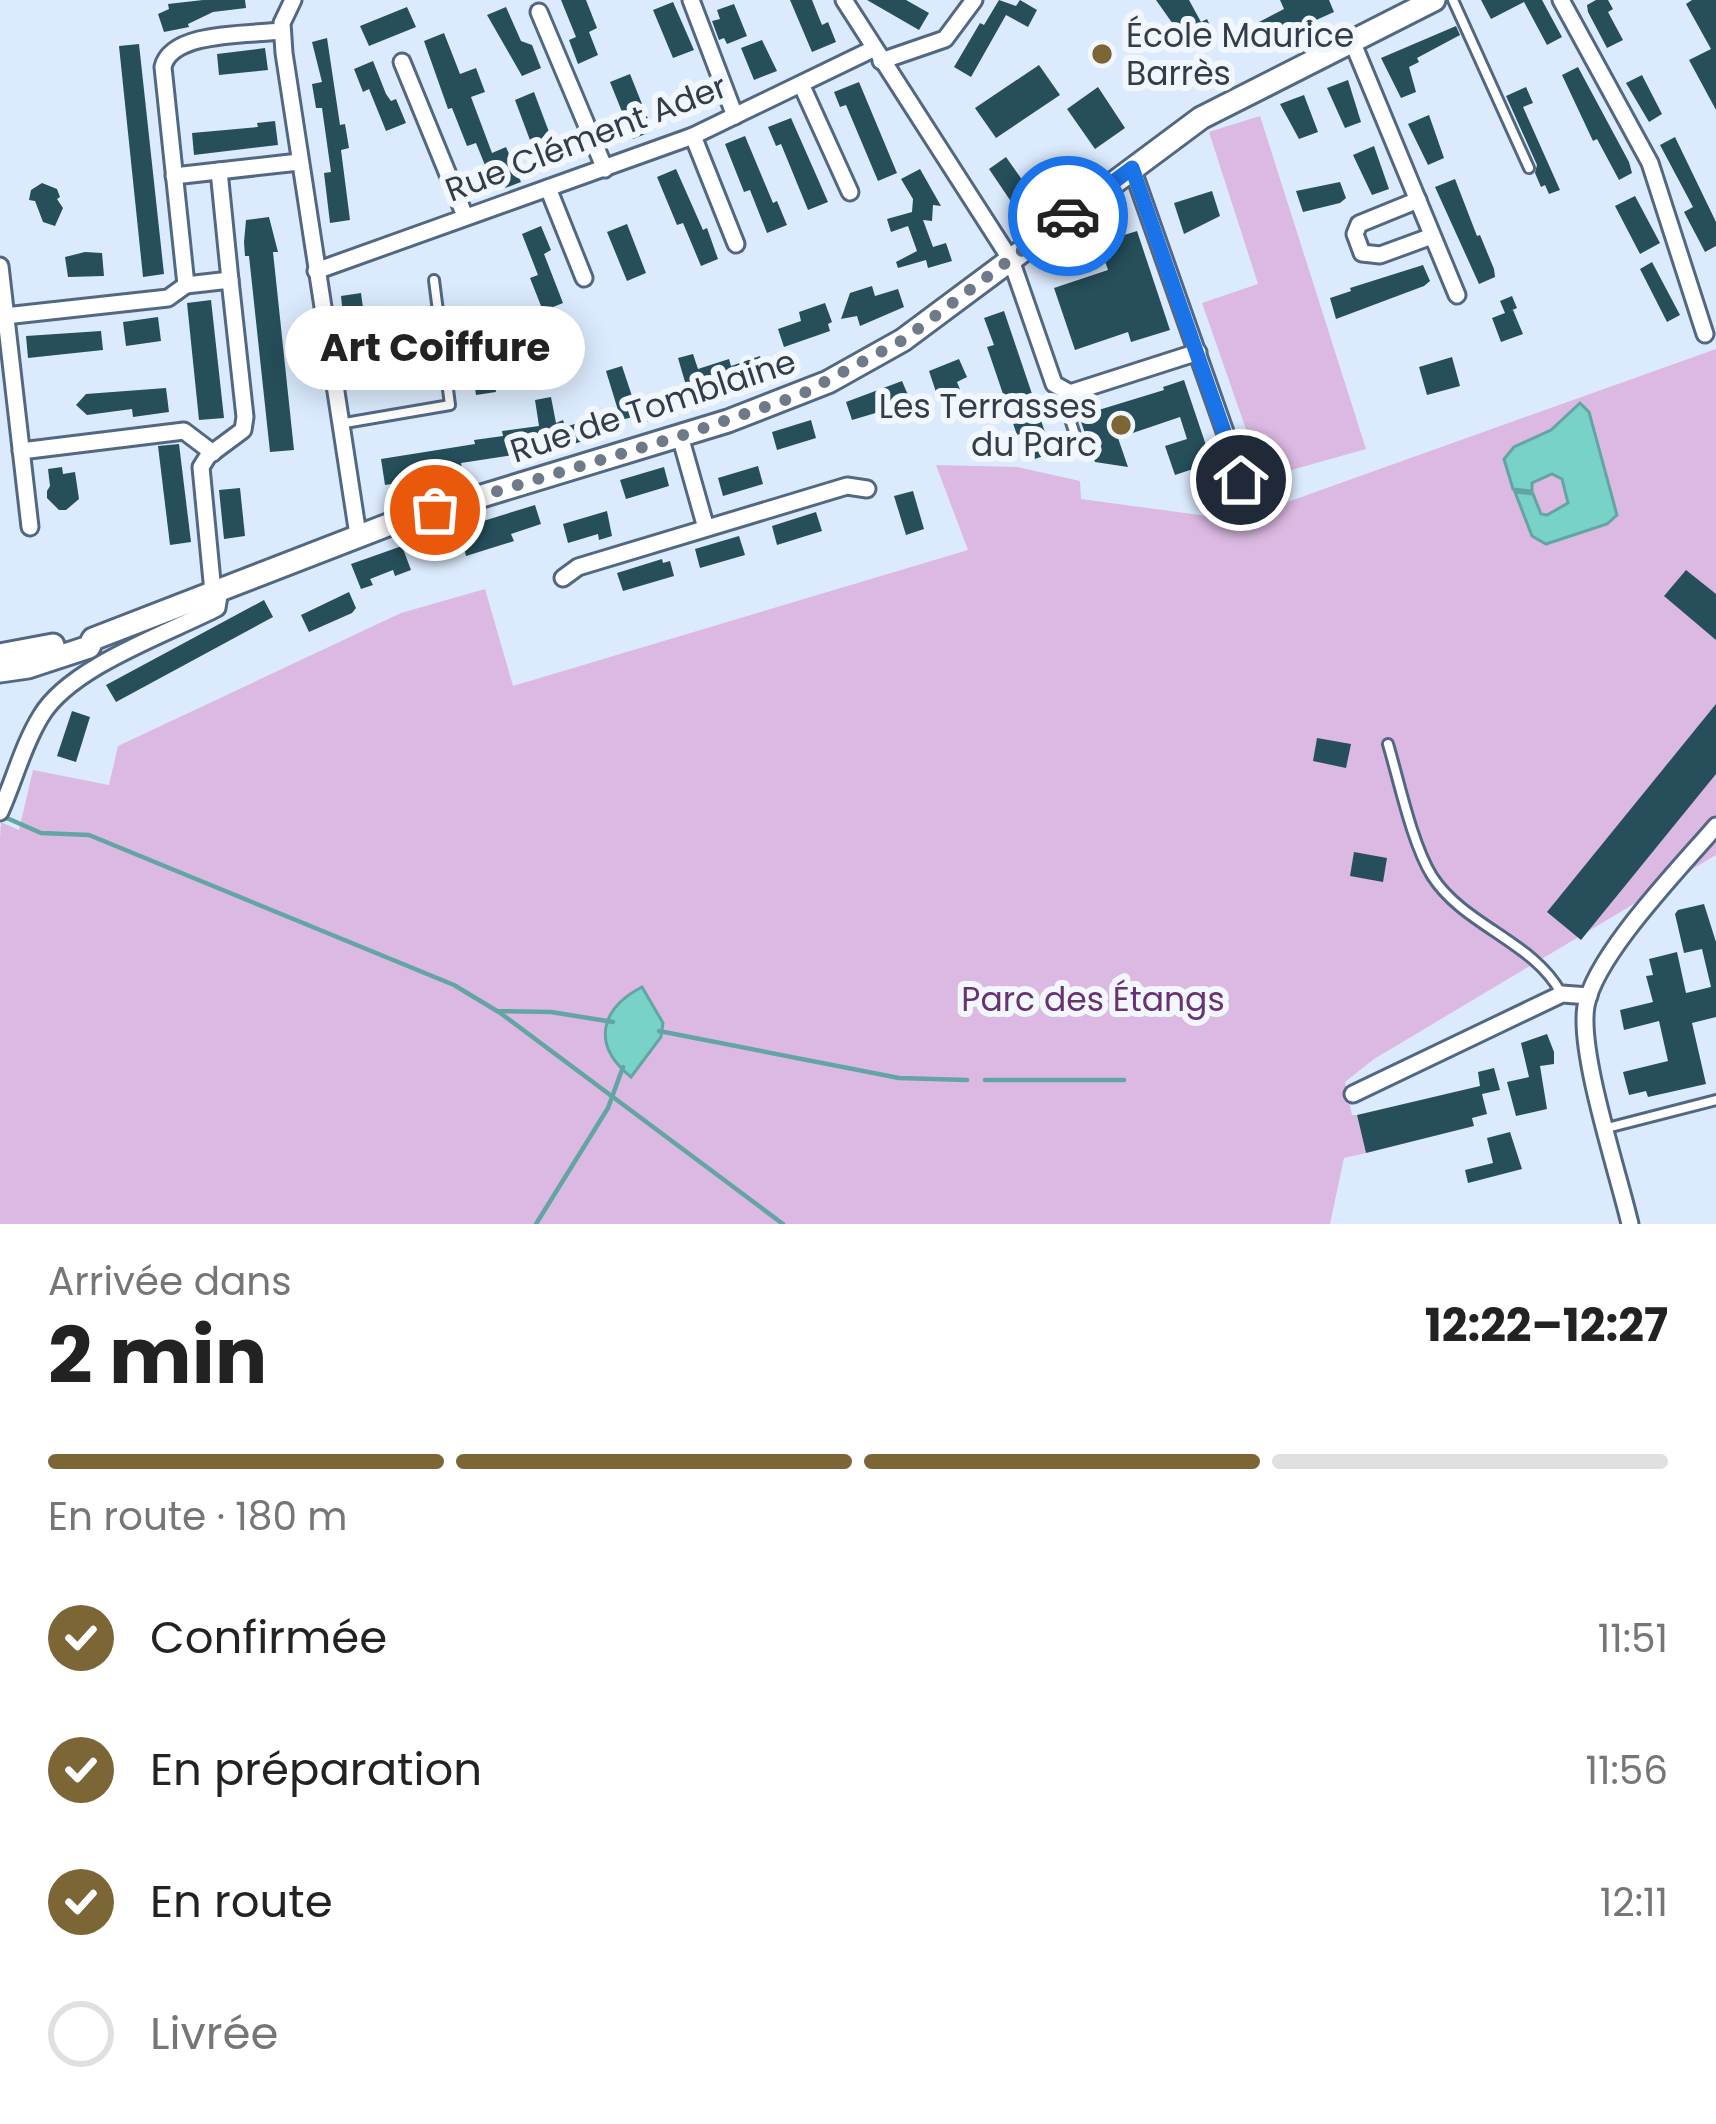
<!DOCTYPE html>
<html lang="fr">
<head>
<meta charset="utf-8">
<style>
	:root { --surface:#fff; --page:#f2f2f2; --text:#222; --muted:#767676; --line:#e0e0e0; --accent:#7c6636 }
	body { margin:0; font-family:Poppins,sans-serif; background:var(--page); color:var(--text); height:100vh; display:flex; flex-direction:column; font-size:45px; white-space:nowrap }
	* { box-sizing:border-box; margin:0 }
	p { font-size:39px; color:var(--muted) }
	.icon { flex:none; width:66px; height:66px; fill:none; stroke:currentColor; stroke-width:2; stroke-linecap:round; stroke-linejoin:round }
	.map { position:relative; height:1224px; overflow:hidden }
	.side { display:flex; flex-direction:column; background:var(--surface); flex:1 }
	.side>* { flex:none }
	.pin { position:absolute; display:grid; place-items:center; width:102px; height:102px; color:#fff; margin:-51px; border:6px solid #fff; border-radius:50%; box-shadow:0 3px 12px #0007 }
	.courier { position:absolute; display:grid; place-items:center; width:120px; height:120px; margin:-60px; border:9px solid #1a73e8; border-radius:50%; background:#fff; color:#222; box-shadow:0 3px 15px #0007 }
	.bubble { position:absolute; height:84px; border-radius:42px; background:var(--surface); box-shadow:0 6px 30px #0003; font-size:39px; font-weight:700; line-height:84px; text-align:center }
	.overview em { font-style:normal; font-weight:700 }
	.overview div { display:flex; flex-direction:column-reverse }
	.overview { display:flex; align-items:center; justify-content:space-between; height:204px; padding:0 48px }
	h1 { font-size:78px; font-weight:700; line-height:90px }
	.bar { display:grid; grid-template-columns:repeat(4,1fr); gap:18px 12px; align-content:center; height:144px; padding:0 48px }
	.bar i { height:15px; border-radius:9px; background:var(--line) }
	.bar .current { background:var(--accent) }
	.bar p { grid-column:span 4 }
	ol { padding:0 48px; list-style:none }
	li { display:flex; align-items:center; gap:36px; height:132px }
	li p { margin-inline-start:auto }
	li .icon { padding:12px; border-radius:50%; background:var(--accent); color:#fff; stroke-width:4 }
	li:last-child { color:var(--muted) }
	li i { width:66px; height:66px; border:6px solid var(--line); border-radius:50% }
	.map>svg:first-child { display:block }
	.green { fill:#dbb9e2 }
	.water { fill:#78d2c8; stroke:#63a5a2; stroke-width:3 }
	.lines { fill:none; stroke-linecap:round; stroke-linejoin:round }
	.stream { stroke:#63a5a2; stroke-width:4.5 }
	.building { fill:#264f5b }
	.lane-casing { stroke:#526882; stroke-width:14 }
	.street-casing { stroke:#526882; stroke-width:21 }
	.secondary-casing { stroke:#526882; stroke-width:27 }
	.lane { stroke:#fff; stroke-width:8 }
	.street { stroke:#fff; stroke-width:15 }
	.secondary { stroke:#fff; stroke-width:21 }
	.done { stroke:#6e7a88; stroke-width:12; stroke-dasharray:0 21.6 }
	.route { stroke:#1a73e8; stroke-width:15 }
	.poi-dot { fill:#7c6636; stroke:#f2f7fd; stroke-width:4.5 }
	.labels { text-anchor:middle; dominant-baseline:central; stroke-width:12; stroke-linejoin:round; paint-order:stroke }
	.poi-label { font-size:33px; fill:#333d49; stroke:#f2f7fd; text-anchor:start }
	.street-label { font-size:33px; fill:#333d49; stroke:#f2f7fd }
	.park-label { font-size:33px; fill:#673172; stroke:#f2f7fd }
</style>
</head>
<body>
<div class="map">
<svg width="1716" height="1224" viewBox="0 0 1716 1224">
	<rect width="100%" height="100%" fill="#dbebfd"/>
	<g class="green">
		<polygon points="1260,116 1366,449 1263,478 1202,303 1258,284 1209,132"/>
		<polygon points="1716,349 1716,855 1374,1059 1345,1082 1352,1115 1357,1115 1366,1153 1344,1158 1330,1224 0,1224 0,839 1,822 19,830 33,770 109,785 118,746 401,613 485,589 513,686 968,550 936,465 1017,467 1080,481 1081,499 1237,520"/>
	</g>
	<g class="water">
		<polygon points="1580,403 1589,412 1617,515 1607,524 1546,544 1532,536 1515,492 1533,494 1541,514 1547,515 1568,503 1562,479 1552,474 1532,483 1532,491 1513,489 1504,459 1514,447 1551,430"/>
		<path d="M642,987L663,1023L661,1037L631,1077C591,1045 600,1009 642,987Z"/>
	</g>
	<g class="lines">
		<g class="stream">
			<polyline points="0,815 41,833 89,835 454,985 497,1011 551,1012 613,1022"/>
			<polyline points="499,1012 783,1224"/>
			<polyline points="659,1031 899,1078 967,1080"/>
			<polyline points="985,1080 1124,1080"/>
			<polyline points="536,1224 608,1108 623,1067"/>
		</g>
	</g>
	<g class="building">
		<polygon points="203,0 245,0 246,8 213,12 188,24 189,27 164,32 158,14 169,9 168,4"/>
		<polygon points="561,0 586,0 597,28 589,32 598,55 578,64 569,40 576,37"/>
		<polygon points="790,0 812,0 822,25 828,22 836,42 812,52"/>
		<polygon points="867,0 906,0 929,13 919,30"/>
		<polygon points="999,0 1016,6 1020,0 1037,10 1028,27 1006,15 971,77 954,67 980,23 984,25"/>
		<polygon points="1156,0 1189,0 1201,22 1207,19 1216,38 1192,51"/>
		<polygon points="1280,0 1329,0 1334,12 1267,42 1257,23 1284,9"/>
		<polygon points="1481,0 1542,0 1562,37 1547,45 1524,2 1491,19"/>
		<polygon points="1596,0 1608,0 1613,9 1608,12 1623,40 1607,48 1588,12 1587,5"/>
		<polygon points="1692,0 1716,0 1716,110 1689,60 1711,49 1686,4"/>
		<polygon points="673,2 694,50 673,58 653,10"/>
		<polygon points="734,4 747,36 727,44 724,38 719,40 712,21 720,19 717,10"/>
		<polygon points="407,7 416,27 369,46 360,26"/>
		<polygon points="506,7 521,41 532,45 541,68 522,76 487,15"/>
		<polygon points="1456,26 1460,35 1417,58 1419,62 1409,67 1416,92 1401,98 1381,58"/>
		<polygon points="444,33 460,74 476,68 485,92 471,97 492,153 506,147 521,182 505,188 496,178 491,180 476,143 467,146 452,108 448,109 424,41"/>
		<polygon points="327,38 340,125 345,124 349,148 341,150 350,220 330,223 324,173 331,172 322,108 316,108 312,84 322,82 312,42"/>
		<polygon points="762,40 777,71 754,80 741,48"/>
		<polygon points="139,44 164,274 143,277 119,46"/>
		<polygon points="265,48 268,70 219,75 217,54"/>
		<polygon points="373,61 386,94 391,101 396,99 406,123 386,131 369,89 363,92 354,69"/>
		<polygon points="1039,65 1060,95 996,138 975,108"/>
		<polygon points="1578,67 1629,162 1632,173 1619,180 1597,139 1593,141 1562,75"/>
		<polygon points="630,74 650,124 650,132 633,139 610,82"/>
		<polygon points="1642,75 1662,114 1649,122 1626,83"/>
		<polygon points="1348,80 1361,122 1345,128 1327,88"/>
		<polygon points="859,82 897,173 878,181 846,105 840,107 834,92"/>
		<polygon points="1098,87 1125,128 1095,149 1067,109"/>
		<polygon points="1526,87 1533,103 1523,107 1560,190 1549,194 1545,185 1541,187 1535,173 1537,165 1506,96"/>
		<polygon points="534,92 552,140 549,142 553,153 537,159 515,100"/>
		<polygon points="1304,95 1318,132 1299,139 1280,104"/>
		<polygon points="1429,115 1444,158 1428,165 1408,124"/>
		<polygon points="791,118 828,202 808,210 781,144 776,146 768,127"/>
		<polygon points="275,121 278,145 194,155 192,133 258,127 257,123"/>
		<polygon points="745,136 773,203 777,201 787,225 767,233 750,190 744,192 725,144"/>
		<polygon points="1675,137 1716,222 1716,246 1705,252 1684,212 1693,207 1660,145"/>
		<polygon points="1374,146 1389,189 1372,195 1353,155"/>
		<polygon points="1006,157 1030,191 1012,203 989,169"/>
		<polygon points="676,169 703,230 707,228 718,259 701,266 683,223 677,225 657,177"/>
		<polygon points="920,169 941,206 933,205 932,221 923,220 933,247 946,243 952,261 928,268 926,260 898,268 896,262 917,251 908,226 891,232 887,219 912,212 913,199 901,179"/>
		<polygon points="1455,179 1477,236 1480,235 1494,269 1495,277 1479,284 1435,187"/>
		<polygon points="1340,182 1346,198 1340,203 1303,212 1296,191"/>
		<polygon points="42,183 57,189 60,197 57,199 63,208 55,226 43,222 35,201 29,200 31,190"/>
		<polygon points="1212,191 1220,216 1184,234 1174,203"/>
		<polygon points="1635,196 1660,243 1640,254 1615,206"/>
		<polygon points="269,217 278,252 273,252 294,450 270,452 249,256 245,256 244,242 246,220"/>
		<polygon points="627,224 646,273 627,281 607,232"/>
		<polygon points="541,226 551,250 544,254 563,303 543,311 530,278 538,275 522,234"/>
		<polygon points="1137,231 1170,330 1131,342 1128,332 1075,350 1054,288 1108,270 1099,243"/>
		<polygon points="85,252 102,253 104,276 68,277 65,257"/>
		<polygon points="1652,262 1680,315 1667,322 1640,269"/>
		<polygon points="1423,265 1430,281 1424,286 1336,319 1330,298 1351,291 1350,288"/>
		<polygon points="872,286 875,296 898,289 904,307 860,326 857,316 841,319 850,293"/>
		<polygon points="361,293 366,330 392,327 391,320 412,317 418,369 398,372 392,339 346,346 341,296"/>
		<polygon points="1512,296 1517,308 1510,311 1513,310 1523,334 1501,342 1492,318 1505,313 1500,301"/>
		<polygon points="211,300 224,418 199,420 187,303"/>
		<polygon points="825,303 832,322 828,324 830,331 784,347 778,329 801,321 799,312"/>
		<polygon points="1004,311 1052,453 1035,459 1025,432 1017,435 987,347 994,345 984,318"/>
		<polygon points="158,317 161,341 126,346 123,322"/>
		<polygon points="486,325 499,379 494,379 496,392 476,395 466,328"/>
		<polygon points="101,331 103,350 28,358 26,336"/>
		<polygon points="693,354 698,369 729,359 731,366 760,356 766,374 759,377 762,385 716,400 714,392 690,399 678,358"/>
		<polygon points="1452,357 1460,386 1427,395 1419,367"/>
		<polygon points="959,359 967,377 957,382 961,392 939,401 929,371"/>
		<polygon points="622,366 635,405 680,391 686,409 639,424 637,416 621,420 606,371"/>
		<polygon points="1184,380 1215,472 1197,478 1195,471 1190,470 1175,475 1165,446 1187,439 1180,417 1118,438 1128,467 1095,462 1079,416 1164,390 1163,387"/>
		<polygon points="902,381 911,402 880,416 879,412 852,420 846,402"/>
		<polygon points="166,388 169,412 133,417 132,409 87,415 76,405 86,394"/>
		<polygon points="551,397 556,423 563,420 565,427 603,415 609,433 564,447 461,463 463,473 385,485 381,459 475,444 474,440 503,436 502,431 539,426 535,400"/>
		<polygon points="811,420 816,438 777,450 772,432"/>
		<polygon points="179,444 191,542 170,545 158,446"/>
		<polygon points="758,466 763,484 723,496 718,478"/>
		<polygon points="62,467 63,474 75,472 79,499 66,510 59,510 47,498 47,491 50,486 48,469"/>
		<polygon points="664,467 669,486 626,499 620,480"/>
		<polygon points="240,488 245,536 224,539 219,490"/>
		<polygon points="913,491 924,529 906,535 894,496"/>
		<polygon points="535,505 541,524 511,534 514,541 466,556 464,548 433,557 428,538"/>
		<polygon points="607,511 612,536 599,540 598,534 568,543 563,524"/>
		<polygon points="816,512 822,531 777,545 772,526"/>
		<polygon points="739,536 745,555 700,568 695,549"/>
		<polygon points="402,546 411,570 395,576 393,570 370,579 373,585 361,589 351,564"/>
		<polygon points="662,559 663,563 670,561 674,576 623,591 617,573"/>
		<polygon points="1686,570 1716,594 1716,640 1664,596"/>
		<polygon points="349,592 356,608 352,613 309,632 301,615"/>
		<polygon points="264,600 273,617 116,702 106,685"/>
		<polygon points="1716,704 1716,774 1581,940 1547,912"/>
		<polygon points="72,711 90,717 76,762 57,756"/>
		<polygon points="1317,738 1351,744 1346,768 1313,761"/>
		<polygon points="1354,852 1387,858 1383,882 1350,876"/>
		<polygon points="1704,904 1716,942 1716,1017 1692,1023 1706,1084 1648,1097 1646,1091 1629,1095 1623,1072 1668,1061 1659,1021 1624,1030 1620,1010 1653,1002 1646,976 1653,975 1649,959 1677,952 1686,993 1711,987 1702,949 1684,953 1675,914 1678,910"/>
		<polygon points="1547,1034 1554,1052 1554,1064 1540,1066 1547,1109 1516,1116 1507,1082 1529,1077 1521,1043"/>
		<polygon points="1494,1068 1500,1090 1482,1094 1487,1114 1472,1118 1474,1126 1366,1153 1357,1115 1480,1086 1478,1072"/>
		<polygon points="1510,1132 1522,1169 1468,1183 1465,1170 1493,1163 1487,1138"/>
	</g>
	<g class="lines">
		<g class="lane-casing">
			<g id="lane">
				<polyline points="1453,0 1529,168"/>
				<polyline points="1061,391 1078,444"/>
				<polyline points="339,424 450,405 434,280"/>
				<path d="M1388,744C1399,781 1412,844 1432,876C1464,926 1533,941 1561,993"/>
				<polyline points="1607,1128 1716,1100"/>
			</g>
		</g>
		<g class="street-casing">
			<g id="street">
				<polyline points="293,0 282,23 284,53 358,535"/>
				<polyline points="691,0 735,116"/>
				<polyline points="844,0 1011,260 1054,384 1070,393 1198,352"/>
				<polyline points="1561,0 1650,163 1705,334"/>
				<polyline points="539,12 605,169"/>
				<polyline points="1352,41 1457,295"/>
				<polyline points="881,61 945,39 974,0"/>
				<polyline points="402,62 465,216"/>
				<polyline points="801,84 850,192"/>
				<polyline points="693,136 736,244"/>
				<polyline points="1132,168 1242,480"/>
				<polyline points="219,171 230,280"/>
				<polyline points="174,176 299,162"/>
				<polyline points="548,188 584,278"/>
				<polyline points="1418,200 1359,224 1355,234 1362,253 1380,255 1432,236"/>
				<polyline points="0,266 30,527"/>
				<polyline points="316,271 693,136 873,49"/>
				<polyline points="5,316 168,298 186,285"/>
				<polyline points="680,436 706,528"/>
				<polyline points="21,451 184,431 213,453"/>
				<polyline points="563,578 578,567 847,486 867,489"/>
				<path d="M213,592L201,467L208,456L243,430L245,417L230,280L186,285L163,67C171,31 249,35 281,31"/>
				<path d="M0,812C14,781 23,745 41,716C70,667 166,634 217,608L220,590"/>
				<polyline points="1353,1094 1562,994 1589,996"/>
				<path d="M1630,1224C1618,1172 1578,1053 1586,1006C1595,955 1681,867 1716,826"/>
			</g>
		</g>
		<g class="secondary-casing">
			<g id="secondary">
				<polyline points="0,655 53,645"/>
				<polyline points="0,671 28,667 89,647 93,639 393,523 728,421 828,382 903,340 1201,118 1434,0"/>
			</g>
		</g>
		<use href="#lane" class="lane"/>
		<use href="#street" class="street"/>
		<use href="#secondary" class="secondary"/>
	</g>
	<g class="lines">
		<polyline class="done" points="435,510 680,436 800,395 903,340 1068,216"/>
		<polyline class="route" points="1068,216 1132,168 1241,480"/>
	</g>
	<g class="poi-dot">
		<circle cx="1102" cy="54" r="12"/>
		<circle cx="1121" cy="425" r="12"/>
	</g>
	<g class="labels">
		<g class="poi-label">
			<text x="1126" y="35">École Maurice<tspan x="1126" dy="38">Barrès</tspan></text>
			<text x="1097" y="406" text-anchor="end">Les Terrasses<tspan x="1097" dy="38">du Parc</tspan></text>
		</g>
		<g class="street-label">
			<text transform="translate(586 138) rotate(-21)">Rue Clément Ader</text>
			<text transform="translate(653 406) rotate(-18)">Rue de Tomblaine</text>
		</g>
		<g class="park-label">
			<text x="1093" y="999">Parc des Étangs</text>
		</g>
	</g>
</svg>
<div class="pin" style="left:435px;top:510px;background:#ea580c"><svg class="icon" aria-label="bag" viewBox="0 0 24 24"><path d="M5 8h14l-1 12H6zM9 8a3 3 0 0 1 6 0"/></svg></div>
<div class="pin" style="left:1241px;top:480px;background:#1f2937"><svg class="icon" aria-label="home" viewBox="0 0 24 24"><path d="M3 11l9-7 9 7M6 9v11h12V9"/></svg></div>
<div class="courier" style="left:1068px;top:216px"><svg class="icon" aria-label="car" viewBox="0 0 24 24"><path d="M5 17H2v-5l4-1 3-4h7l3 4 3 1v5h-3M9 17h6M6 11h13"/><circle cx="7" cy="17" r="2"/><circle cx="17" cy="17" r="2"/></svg></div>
<div class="bubble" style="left:285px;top:306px;width:300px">Art Coiffure</div>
</div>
<section class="side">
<div class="overview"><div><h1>2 min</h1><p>Arrivée dans</p></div><em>12:22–12:27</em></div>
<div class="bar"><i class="current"></i><i class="current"></i><i class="current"></i><i></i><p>En route · 180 m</p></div>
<ol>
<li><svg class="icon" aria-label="check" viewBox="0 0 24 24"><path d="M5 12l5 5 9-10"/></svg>Confirmée<p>11:51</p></li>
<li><svg class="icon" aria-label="check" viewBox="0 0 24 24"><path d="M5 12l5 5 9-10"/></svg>En préparation<p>11:56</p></li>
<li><svg class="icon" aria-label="check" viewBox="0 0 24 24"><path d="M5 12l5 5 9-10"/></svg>En route<p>12:11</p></li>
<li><i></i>Livrée</li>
</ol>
</section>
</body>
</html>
